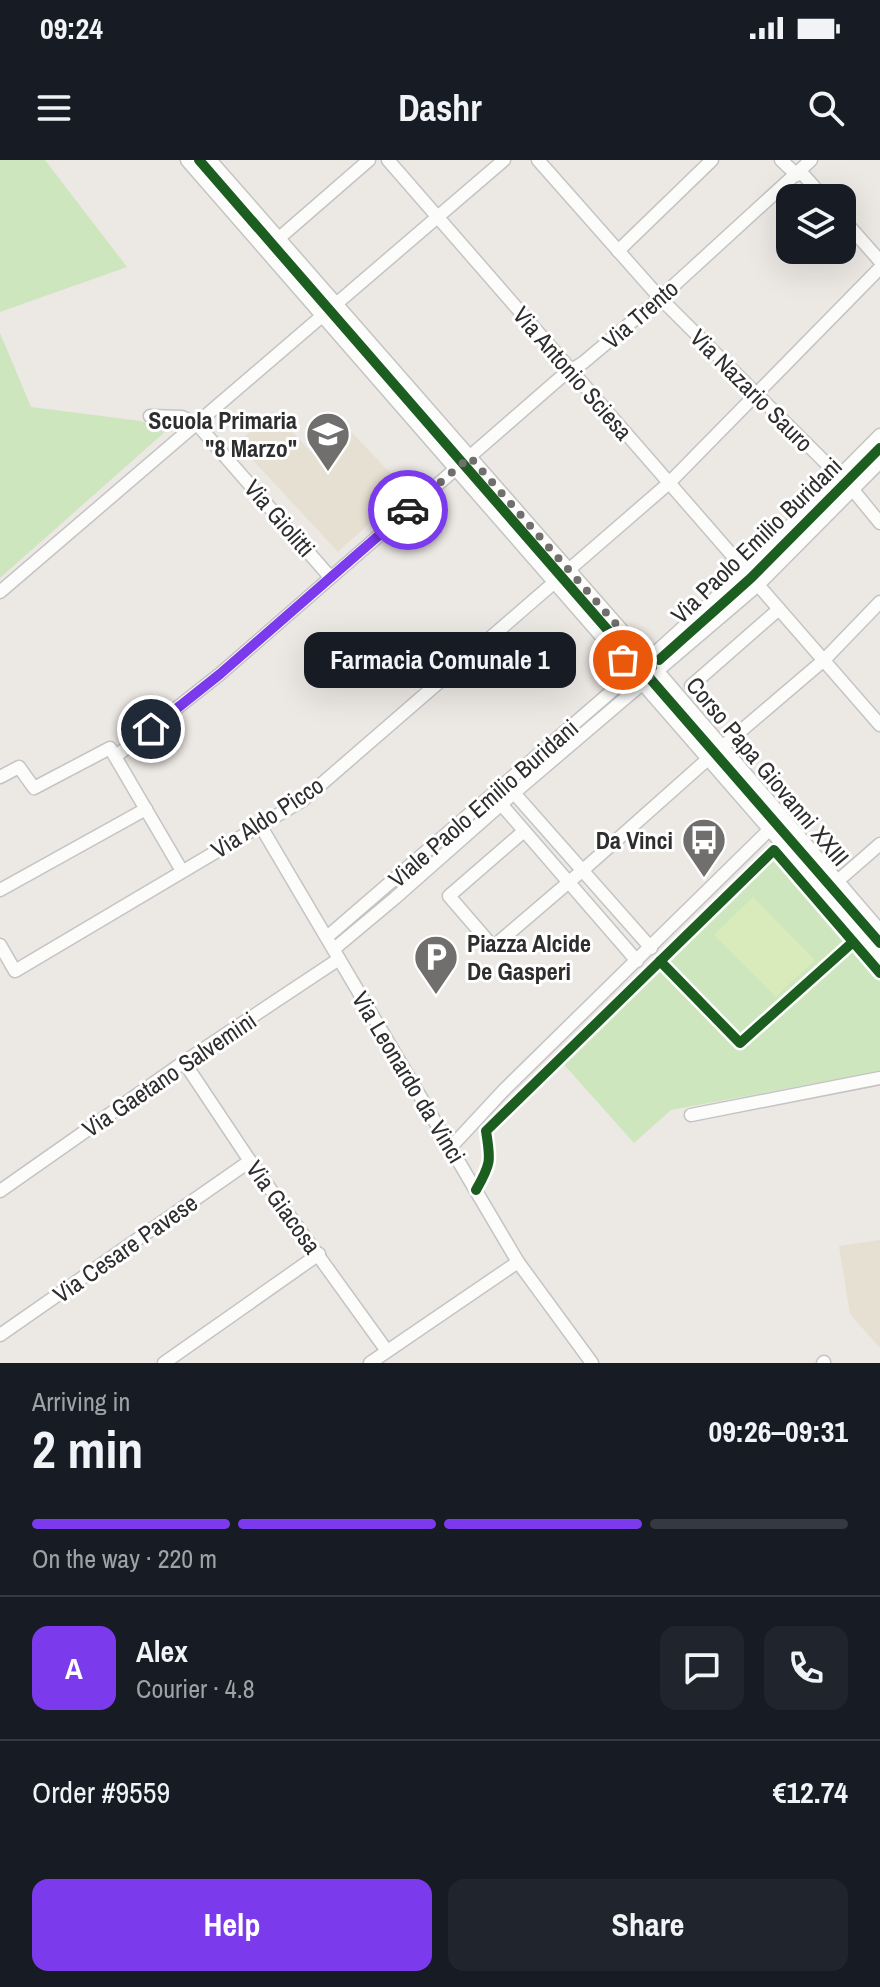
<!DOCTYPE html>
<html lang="en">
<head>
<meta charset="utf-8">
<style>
	:root { --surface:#171b24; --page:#20242c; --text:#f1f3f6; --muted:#9ea1a6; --line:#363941; --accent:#7c3aed }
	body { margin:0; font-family:"Archivo Narrow",sans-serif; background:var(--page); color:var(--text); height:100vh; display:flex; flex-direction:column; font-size:30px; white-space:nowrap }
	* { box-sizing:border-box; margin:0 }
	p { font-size:26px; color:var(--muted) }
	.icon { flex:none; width:44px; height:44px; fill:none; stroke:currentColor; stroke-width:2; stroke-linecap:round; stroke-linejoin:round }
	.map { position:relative; height:1203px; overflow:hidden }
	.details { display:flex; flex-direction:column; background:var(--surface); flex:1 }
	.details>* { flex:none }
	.tools { position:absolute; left:776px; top:24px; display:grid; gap:16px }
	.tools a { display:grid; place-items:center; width:80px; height:80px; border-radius:16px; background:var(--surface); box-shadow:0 8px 32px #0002; font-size:40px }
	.pin { position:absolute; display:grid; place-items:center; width:68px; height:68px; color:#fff; margin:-34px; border:4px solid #fff; border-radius:50%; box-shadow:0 2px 8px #0007 }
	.courier { position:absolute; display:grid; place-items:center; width:80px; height:80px; margin:-40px; border:6px solid #7c3aed; border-radius:50%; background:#fff; color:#222; box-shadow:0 2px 10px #0007 }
	.bubble { position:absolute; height:56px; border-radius:16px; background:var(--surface); box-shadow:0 8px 32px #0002; font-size:26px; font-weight:700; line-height:56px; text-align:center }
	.overview em { font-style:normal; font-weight:700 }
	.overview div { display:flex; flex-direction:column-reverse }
	.overview { display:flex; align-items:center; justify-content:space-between; height:136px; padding:0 32px }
	h1 { font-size:52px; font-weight:700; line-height:60px }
	.bar { display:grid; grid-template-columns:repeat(4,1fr); gap:12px 8px; align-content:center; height:96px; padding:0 32px }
	.bar i { height:10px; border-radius:6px; background:var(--line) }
	.bar .selected { background:var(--accent) }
	.bar p { grid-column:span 4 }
	.line { display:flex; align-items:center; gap:20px; padding:0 32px; border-top:2px solid var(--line) }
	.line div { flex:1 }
	.round { display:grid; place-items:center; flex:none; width:84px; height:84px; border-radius:16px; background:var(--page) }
	.button { display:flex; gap:16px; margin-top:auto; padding:16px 32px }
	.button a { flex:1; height:92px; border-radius:16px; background:var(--accent); color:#fff; font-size:32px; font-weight:700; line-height:92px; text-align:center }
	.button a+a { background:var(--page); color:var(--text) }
	.status { display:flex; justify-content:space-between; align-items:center; height:56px; padding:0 40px; background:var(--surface); direction:ltr }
	.status svg { height:22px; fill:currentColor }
	header { display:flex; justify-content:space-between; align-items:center; height:104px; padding:0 32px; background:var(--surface); font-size:36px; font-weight:700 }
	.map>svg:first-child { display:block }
	.education { fill:#e6e0d3 }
	.green { fill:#cee6be }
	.pitch { fill:#d9eabb }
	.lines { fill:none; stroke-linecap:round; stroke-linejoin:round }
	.minor-casing { stroke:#c5c4c5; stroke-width:15 }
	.tertiary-casing { stroke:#c5c4c5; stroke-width:17 }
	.minor { stroke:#fcfcfb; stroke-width:12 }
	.tertiary { stroke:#fcfcfb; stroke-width:14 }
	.cycleway-casing { stroke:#fff; stroke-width:15 }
	.cycleway { stroke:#1b5e20; stroke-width:10 }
	.done { stroke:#706f6e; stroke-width:8; stroke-dasharray:0 14.4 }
	.route { stroke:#7c3aed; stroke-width:10 }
	.labels { text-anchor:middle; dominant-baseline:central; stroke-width:6; stroke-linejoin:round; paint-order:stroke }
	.street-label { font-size:24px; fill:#2e2e2e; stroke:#fff }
	.poi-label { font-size:24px; font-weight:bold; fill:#2e2e2e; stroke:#fff; text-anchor:end }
</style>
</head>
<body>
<div class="status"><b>09:24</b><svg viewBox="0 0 49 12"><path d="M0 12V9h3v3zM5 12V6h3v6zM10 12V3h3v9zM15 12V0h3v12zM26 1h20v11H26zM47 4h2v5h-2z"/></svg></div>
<header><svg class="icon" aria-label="menu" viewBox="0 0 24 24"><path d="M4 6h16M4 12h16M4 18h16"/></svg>Dashr<svg class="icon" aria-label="search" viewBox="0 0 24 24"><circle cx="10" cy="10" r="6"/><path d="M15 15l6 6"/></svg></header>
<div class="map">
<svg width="880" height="1203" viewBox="0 0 880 1203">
	<rect width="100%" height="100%" fill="#ece8e4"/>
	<g class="education">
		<polygon points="273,251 315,296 347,267 406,330 338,392 237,283"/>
		<polygon points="880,1080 880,1188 850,1154 839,1086"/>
	</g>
	<g class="green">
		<polygon points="0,0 45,0 127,107 0,152"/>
		<polygon points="0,173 31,247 141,261 167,270 0,418"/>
		<polygon points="776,685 880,805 880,911 671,950 634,983 559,899"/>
	</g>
	<polygon class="pitch" points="753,737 815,800 776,837 714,775"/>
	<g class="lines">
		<g class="minor-casing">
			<g id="minor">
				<polyline points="388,0 880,565"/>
				<polyline points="538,0 660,138 853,330 880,363"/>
				<polyline points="781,0 797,15"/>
				<polyline points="800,11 824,38"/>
				<polyline points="842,58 880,101"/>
				<polyline points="278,79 369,0"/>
				<polyline points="618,91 712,0"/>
				<polyline points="150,256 182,257 197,264 330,417"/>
				<polyline points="0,432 504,0"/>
				<polyline points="691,526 779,449"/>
				<polyline points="116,596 220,514 560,218 584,202 660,138 811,0"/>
				<polyline points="0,617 19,607 34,628 110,588 182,711"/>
				<polyline points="514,633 651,788"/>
				<polyline points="501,644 637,801"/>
				<polyline points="260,665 518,1102 592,1203"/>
				<polyline points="524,671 449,736 493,787 583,710 709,598 824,500 880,442"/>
				<polyline points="0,730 146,649"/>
				<polyline points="825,732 880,684"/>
				<polyline points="327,777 634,512 745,411 880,275"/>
				<polyline points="0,785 15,811 303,640 669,323 880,108"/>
				<polyline points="334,789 395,738 514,633 758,425 880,302"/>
				<polyline points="184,902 250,1001 387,1191"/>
				<polyline points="691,955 880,918"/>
				<polyline points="451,987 504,930 770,669"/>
				<polyline points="0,1031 184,902 339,799"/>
				<polyline points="0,1175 250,1001"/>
				<polyline points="164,1203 319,1094"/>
				<polyline points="370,1203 518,1102"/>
				<polyline points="823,1203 824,1202"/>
			</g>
		</g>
		<g class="tertiary-casing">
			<g id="tertiary">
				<polyline points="188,0 880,795"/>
				<polyline points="209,0 652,506 880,772"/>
			</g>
		</g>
		<use href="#minor" class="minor"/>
		<use href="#tertiary" class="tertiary"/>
		<g class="cycleway-casing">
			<g id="cycleway">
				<polyline points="199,0 880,783"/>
				<polyline points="659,500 751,418 880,288"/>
				<polyline points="660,801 740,883 853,782"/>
				<path d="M476,1030C491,1004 491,1001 486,971L774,690L880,813"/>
			</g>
		</g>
		<use href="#cycleway" class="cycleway"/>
	</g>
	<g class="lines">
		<polyline class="done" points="408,350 470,297 657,511 643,522 623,500"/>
		<polyline class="route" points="151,569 220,514 408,350"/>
	</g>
	<defs>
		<g id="school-pin" transform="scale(2.3)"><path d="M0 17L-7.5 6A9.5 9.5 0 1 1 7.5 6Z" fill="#706f6e" stroke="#fff"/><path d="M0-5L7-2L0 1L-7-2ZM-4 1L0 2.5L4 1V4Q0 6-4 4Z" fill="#fff"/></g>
		<g id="bus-pin" transform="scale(2.3)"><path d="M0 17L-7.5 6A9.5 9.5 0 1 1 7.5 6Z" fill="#706f6e" stroke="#fff"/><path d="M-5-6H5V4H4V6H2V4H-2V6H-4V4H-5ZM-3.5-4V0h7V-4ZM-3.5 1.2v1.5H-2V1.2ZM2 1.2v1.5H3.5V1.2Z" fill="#fff"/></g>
		<g id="parking-pin" transform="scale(2.3)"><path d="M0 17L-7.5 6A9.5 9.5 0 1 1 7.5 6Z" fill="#706f6e" stroke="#fff"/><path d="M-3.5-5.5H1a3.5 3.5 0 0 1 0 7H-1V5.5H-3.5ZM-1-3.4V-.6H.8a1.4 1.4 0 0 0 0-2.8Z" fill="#fff"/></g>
	</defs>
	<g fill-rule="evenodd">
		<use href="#school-pin" x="328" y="274"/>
		<use href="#bus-pin" x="704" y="680"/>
		<use href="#parking-pin" x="436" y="797"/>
	</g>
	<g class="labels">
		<g class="street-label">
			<text transform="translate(640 154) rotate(-41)">Via Trento</text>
			<text transform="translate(573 213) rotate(49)">Via Antonio Sciesa</text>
			<text transform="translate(752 230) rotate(45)">Via Nazario Sauro</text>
			<text transform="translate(280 358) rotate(49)">Via Giolitti</text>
			<text transform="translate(756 380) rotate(-44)">Via Paolo Emilio Buridani</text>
			<text transform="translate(768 611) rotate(50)">Corso Papa Giovanni XXIII</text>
			<text transform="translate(483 643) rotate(-41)">Viale Paolo Emilio Buridani</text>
			<text transform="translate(267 657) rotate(-33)">Via Aldo Picco</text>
			<text transform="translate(169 914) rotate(-34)">Via Gaetano Salvemini</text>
			<text transform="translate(409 917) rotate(59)">Via Leonardo da Vinci</text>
			<text transform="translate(284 1047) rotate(54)">Via Giacosa</text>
			<text transform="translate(125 1088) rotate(-35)">Via Cesare Pavese</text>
		</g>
		<g class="poi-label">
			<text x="297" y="260">Scuola Primaria<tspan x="297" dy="28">"8 Marzo"</tspan></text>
			<text x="673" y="680">Da Vinci</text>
			<text x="467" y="783" text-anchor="start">Piazza Alcide<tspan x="467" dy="28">De Gasperi</tspan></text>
		</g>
	</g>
</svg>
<div class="tools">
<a><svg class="icon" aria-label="layers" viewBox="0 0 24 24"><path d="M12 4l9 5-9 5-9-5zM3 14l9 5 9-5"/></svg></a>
</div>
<div class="pin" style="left:623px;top:500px;background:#ea580c"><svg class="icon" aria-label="bag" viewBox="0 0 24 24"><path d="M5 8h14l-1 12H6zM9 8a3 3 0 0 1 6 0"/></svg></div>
<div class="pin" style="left:151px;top:569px;background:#1f2937"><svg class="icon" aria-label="home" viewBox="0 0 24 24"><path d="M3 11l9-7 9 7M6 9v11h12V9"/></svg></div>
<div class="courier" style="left:408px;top:350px"><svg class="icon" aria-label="car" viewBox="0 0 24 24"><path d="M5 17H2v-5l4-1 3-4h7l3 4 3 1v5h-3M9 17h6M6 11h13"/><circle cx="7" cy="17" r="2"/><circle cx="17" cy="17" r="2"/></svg></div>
<div class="bubble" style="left:304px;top:472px;width:272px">Farmacia Comunale 1</div>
</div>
<section class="details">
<div class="overview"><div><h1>2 min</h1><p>Arriving in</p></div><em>09:26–09:31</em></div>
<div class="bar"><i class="selected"></i><i class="selected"></i><i class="selected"></i><i></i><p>On the way · 220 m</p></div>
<div class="line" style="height:144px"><b class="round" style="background:var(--accent);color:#fff">A</b><div><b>Alex</b><p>Courier · 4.8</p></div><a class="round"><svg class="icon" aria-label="chat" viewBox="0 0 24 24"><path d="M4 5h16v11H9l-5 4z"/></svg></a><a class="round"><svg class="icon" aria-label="phone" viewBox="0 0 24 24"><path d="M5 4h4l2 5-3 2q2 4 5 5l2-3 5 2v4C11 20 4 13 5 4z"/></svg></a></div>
<div class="line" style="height:104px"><div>Order #9559</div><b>€12.74</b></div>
<div class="button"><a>Help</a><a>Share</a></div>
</section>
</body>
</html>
